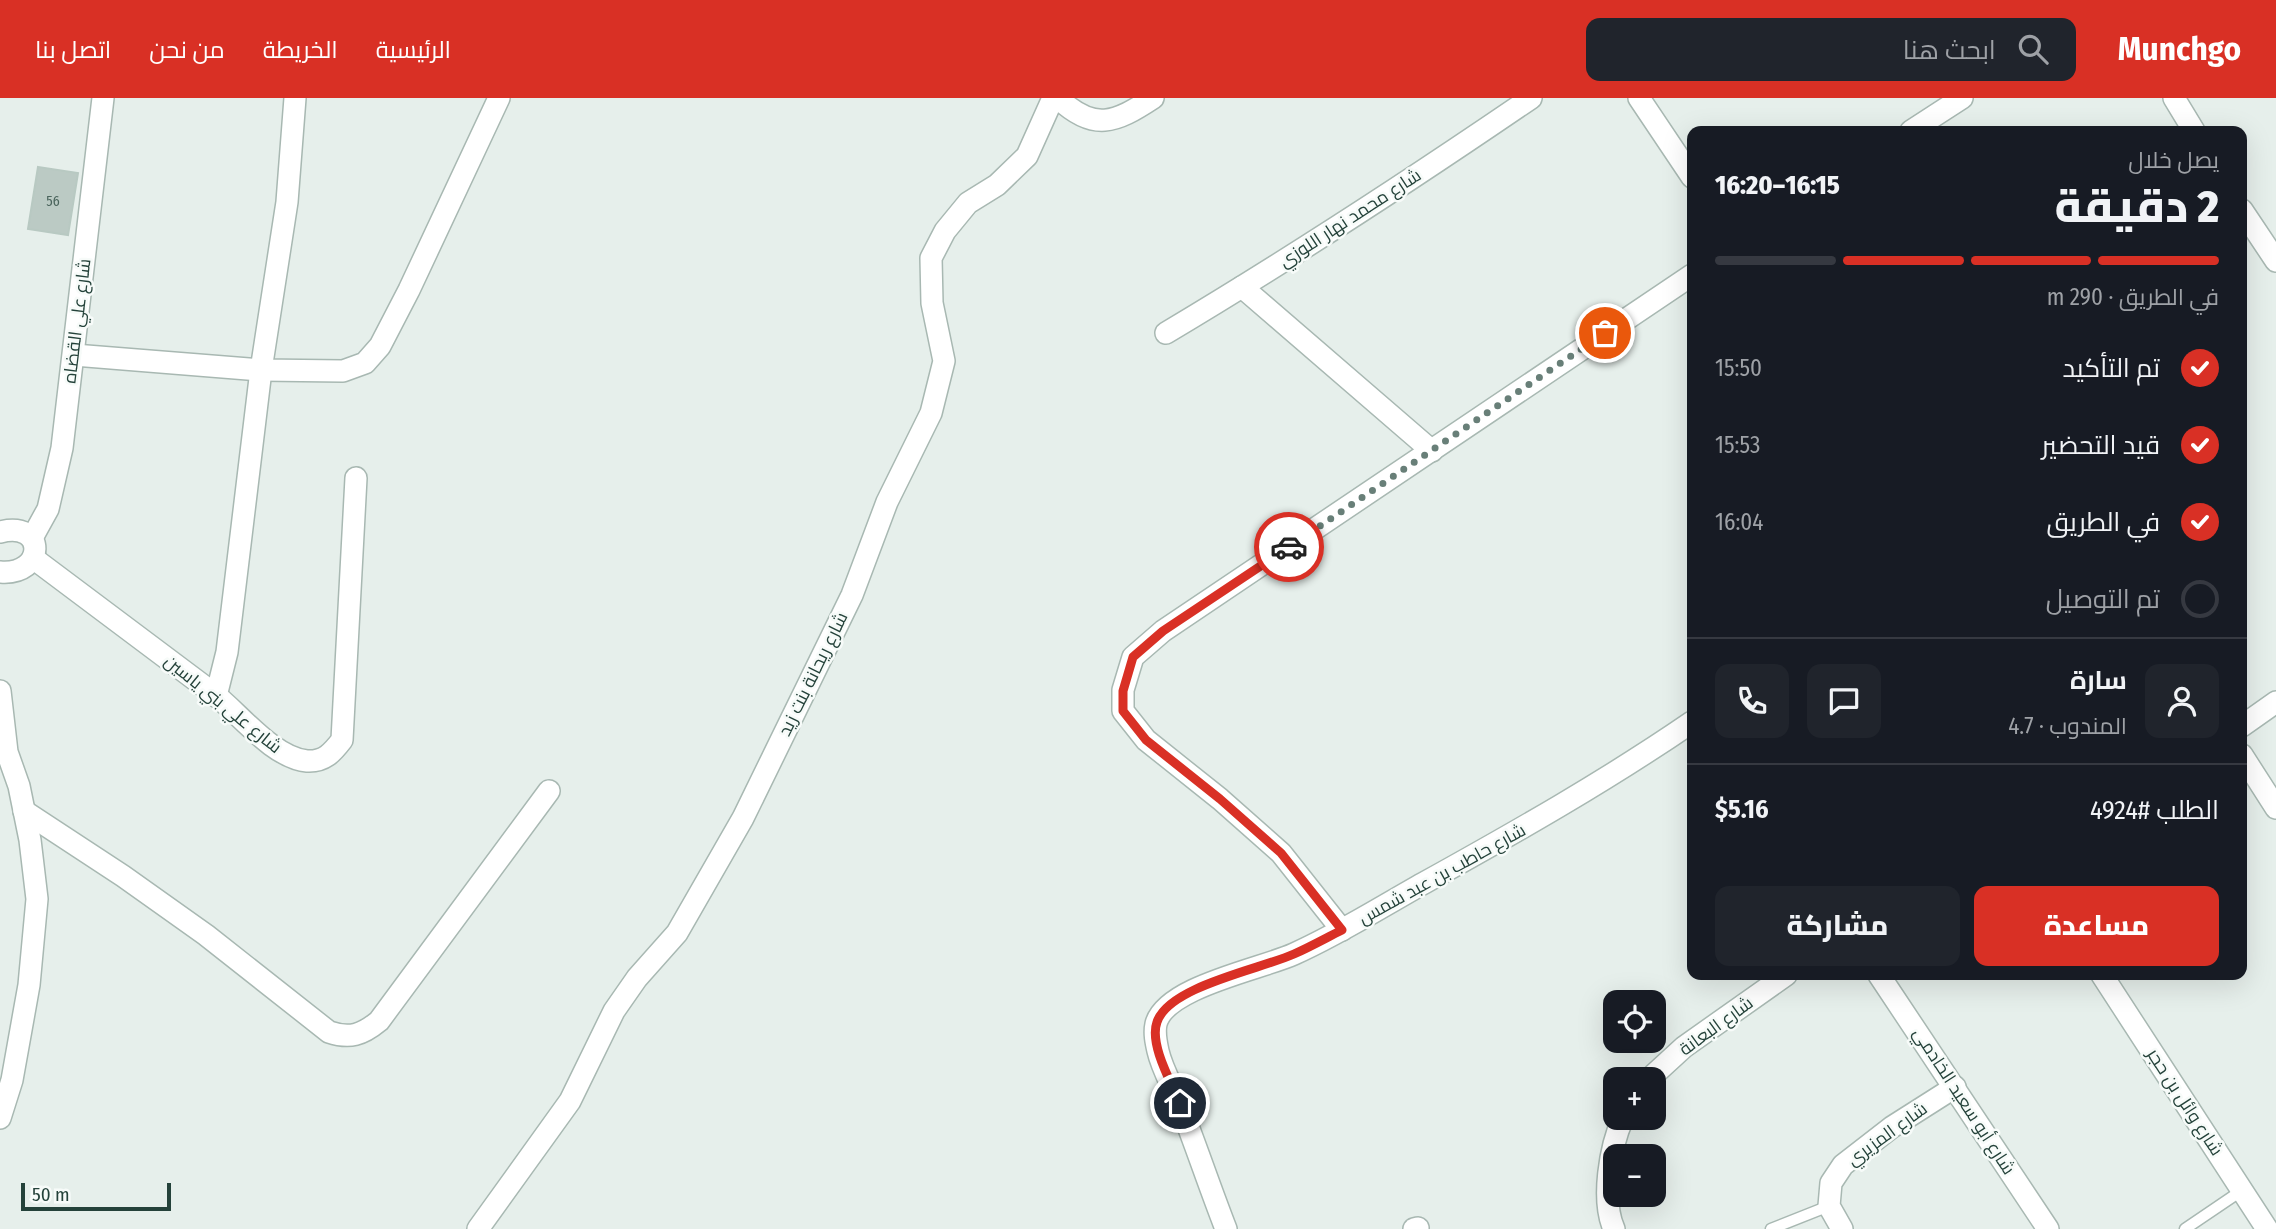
<!DOCTYPE html>
<html lang="ar">
<head>
<meta charset="utf-8">
<style>
	:root { --surface:#171b24; --page:#20242c; --text:#f1f3f6; --muted:#9ea1a6; --line:#363941; --accent:#d93025 }
	body { margin:0; font-family:"Fira Sans Condensed",Cairo,sans-serif; background:var(--page); color:var(--text); direction:rtl; height:100vh; display:flex; flex-direction:column; font-size:26px; white-space:nowrap }
	* { box-sizing:border-box; margin:0 }
	p { font-size:23px; color:var(--muted) }
	.icon { flex:none; width:38px; height:38px; fill:none; stroke:currentColor; stroke-width:2; stroke-linecap:round; stroke-linejoin:round }
	.map { position:relative; flex:1; overflow:hidden; direction:ltr }
	.panel { position:absolute; left:1687px; top:28px; width:560px; height:854px; display:flex; flex-direction:column; background:var(--surface); border-radius:14px; box-shadow:0 7px 28px #0002; direction:rtl }
	.panel>* { flex:none }
	.tools { position:absolute; left:1603px; top:892px; display:grid; gap:14px }
	.tools a { display:grid; place-items:center; width:63px; height:63px; border-radius:14px; background:var(--surface); box-shadow:0 7px 28px #0002; font-size:35px }
	.scale { position:absolute; left:21px; bottom:18px; width:150px; box-sizing:border-box; padding-left:7px; border:4px solid #24423a; border-top:0; font-size:19px; line-height:24px; white-space:nowrap; color:#24423a; -webkit-text-stroke:5px #f7fbf9; paint-order:stroke }
	.pin { position:absolute; display:grid; place-items:center; width:60px; height:60px; color:#fff; margin:-30px; border:4px solid #fff; border-radius:50%; box-shadow:0 2px 7px #0007 }
	.courier { position:absolute; display:grid; place-items:center; width:70px; height:70px; margin:-35px; border:5px solid #d93025; border-radius:50%; background:#fff; color:#222; box-shadow:0 2px 9px #0007 }
	.headline em { font-style:normal; font-weight:800 }
	.headline div { display:flex; flex-direction:column-reverse }
	.headline { display:flex; align-items:center; justify-content:space-between; height:119px; padding:0 28px }
	h1 { font-size:46px; font-weight:800; line-height:52px }
	.bar { display:grid; grid-template-columns:repeat(4,1fr); gap:10px 7px; align-content:center; height:84px; padding:0 28px }
	.bar i { height:9px; border-radius:5px; background:var(--line) }
	.bar .active { background:var(--accent) }
	.bar p { grid-column:span 4 }
	.line { display:flex; align-items:center; gap:18px; padding:0 28px; border-top:2px solid var(--line) }
	.line div { flex:1 }
	.round { display:grid; place-items:center; flex:none; width:74px; height:74px; border-radius:14px; background:var(--page) }
	ol { padding:0 28px; list-style:none }
	li { display:flex; align-items:center; gap:21px; height:77px }
	li p { margin-inline-start:auto }
	li .icon { padding:7px; border-radius:50%; background:var(--accent); color:#fff; stroke-width:4 }
	li:last-child { color:var(--muted) }
	li i { width:38px; height:38px; border:4px solid var(--line); border-radius:50% }
	.action { display:flex; gap:14px; margin-top:auto; padding:14px 28px }
	.action a { flex:1; height:80px; border-radius:14px; background:var(--accent); color:#fff; font-size:28px; font-weight:800; line-height:80px; text-align:center }
	.action a+a { background:var(--page); color:var(--text) }
	header { display:flex; align-items:center; gap:42px; box-sizing:border-box; height:98px; padding:0 35px; background:var(--accent); color:#fff }
	header strong { font-size:33px }
	nav { display:flex; gap:38px; margin-inline-start:auto; font-size:24px }
	.search { width:490px; height:63px; background:var(--page); display:flex; align-items:center; gap:18px; box-sizing:border-box; padding:0 24px; border-radius:14px; color:var(--muted); font-size:26px }
	.map>svg:first-child { display:block }
	.building { fill:#bbcac4; stroke:#b8c9c2; stroke-width:2 }
	.lines { fill:none; stroke-linecap:round; stroke-linejoin:round }
	.lane-casing { stroke:#a8b8b2; stroke-width:13 }
	.street-casing { stroke:#a8b8b2; stroke-width:24 }
	.lane { stroke:#fff; stroke-width:10 }
	.street { stroke:#fff; stroke-width:21 }
	.done { stroke:#687f78; stroke-width:7; stroke-dasharray:0 12.6 }
	.route { stroke:#d93025; stroke-width:9 }
	.labels { text-anchor:middle; dominant-baseline:central; stroke-width:5; stroke-linejoin:round; paint-order:stroke }
	.number-label { font-size:14px; fill:#4a645c }
	.street-label { font-size:18px; fill:#24423a; stroke:#f7fbf9 }
</style>
</head>
<body>
<header>
<strong>Munchgo</strong>
<div class="search"><svg class="icon" aria-label="search" viewBox="0 0 24 24"><circle cx="10" cy="10" r="6"/><path d="M15 15l6 6"/></svg>ابحث هنا</div>
<nav><a>الرئيسية</a><a>الخريطة</a><a>من نحن</a><a>اتصل بنا</a></nav>
</header>
<div class="map">
<svg width="2276" height="1131" viewBox="0 0 2276 1131">
	<rect width="100%" height="100%" fill="#e6efeb"/>
	<polygon class="building" points="38,69 78,75 68,137 28,131"/>
	<g class="lines">
		<g class="lane-casing">
			<g id="lane">
				<polyline points="1771,1131 1829,1108"/>
				<polyline points="2185,1131 2241,1093"/>
			</g>
		</g>
		<g class="street-casing">
			<g id="street">
				<path d="M1058,0C1094,34 1115,25 1153,0"/>
				<polyline points="1639,0 1692,79"/>
				<polyline points="2174,0 2194,33"/>
				<polyline points="1911,33 1962,0"/>
				<polyline points="2242,112 2276,163"/>
				<polyline points="1242,189 1432,353"/>
				<path d="M1166,235C1290,161 1411,82 1531,0"/>
				<polyline points="74,257 261,272 343,273 365,265 380,248 409,192 499,0"/>
				<path d="M0,434C47,422 46,478 0,474"/>
				<polyline points="32,440 48,411 62,350 103,0"/>
				<path d="M33,460C93,505 153,550 213,595C239,615 273,660 307,663C324,664 332,655 342,642L356,380"/>
				<polyline points="0,593 7,654 19,688 30,742 37,801 29,887 12,982 0,1020"/>
				<polyline points="216,598 227,554 261,272 287,104 295,0"/>
				<polyline points="2242,628 2276,604"/>
				<polyline points="2242,657 2276,710"/>
				<path d="M24,713L123,778L206,837L329,934C350,941 362,937 379,923L549,693"/>
				<polyline points="1342,832 1281,755 1220,701 1146,642 1123,613 1123,592 1133,559 1163,533 1692,177"/>
				<polyline points="1879,877 2048,1131"/>
				<polyline points="2102,877 2267,1131"/>
				<polyline points="1648,982 1684,949 1786,877"/>
				<polyline points="478,1131 570,1003 614,913 637,880 677,835 743,720 852,497 887,404 931,315 944,263 932,205 931,160 945,133 968,105 997,87 1027,58 1053,0"/>
				<path d="M1226,1131C1210,1090 1196,1048 1180,1007C1173,989 1162,971 1158,953C1156,944 1154,935 1156,926C1165,889 1261,871 1294,856C1339,836 1381,809 1424,785C1516,734 1606,683 1692,624"/>
				<polyline points="1414,1131 1418,1130"/>
				<path d="M1614,1131C1601,1102 1610,1049 1623,1020"/>
				<polyline points="1842,1131 1829,1108 1831,1085 1843,1067 1892,1029 1955,989"/>
			</g>
		</g>
		<use href="#lane" class="lane"/>
		<use href="#street" class="street"/>
	</g>
	<g class="lines">
		<polyline class="done" points="1289,449 1605,235"/>
		<path class="route" d="M1180,1005C1171,984 1149,946 1157,924C1169,888 1261,871 1294,856C1310,849 1326,840 1342,832L1281,755L1220,701L1146,642L1123,613V593L1133,559L1163,533L1289,449"/>
	</g>
	<g class="labels">
		<g class="number-label">
			<text x="53" y="103">56</text>
		</g>
		<g class="street-label">
			<text transform="translate(1350 120) rotate(-33)">شارع محمد نهار اللوزي</text>
			<text transform="translate(77 223) rotate(-83)">شارع علي القضاه</text>
			<text transform="translate(813 576) rotate(-64)">شارع ريحانة بنت زيد</text>
			<text transform="translate(223 606) rotate(39)">شارع علي بني ياسين</text>
			<text transform="translate(1442 776) rotate(-29)">شارع حاطب بن عبد شمس</text>
			<text transform="translate(1716 928) rotate(-36)">شارع البعانة</text>
			<text transform="translate(1964 1003) rotate(57)">شارع أبو سعيد الخادمي</text>
			<text transform="translate(2185 1004) rotate(57)">شارع وائل بن حجر</text>
			<text transform="translate(1887 1036) rotate(-36)">شارع المزيري</text>
		</g>
	</g>
</svg>
<div class="tools">
<a><svg class="icon" aria-label="locate" viewBox="0 0 24 24"><circle cx="12" cy="12" r="6"/><path d="M12 2v4M12 18v4M2 12h4M18 12h4"/></svg></a>
<a>+</a>
<a>−</a>
</div>
<div class="scale">50 m</div>
<div class="pin" style="left:1605px;top:235px;background:#ea580c"><svg class="icon" aria-label="bag" viewBox="0 0 24 24"><path d="M5 8h14l-1 12H6zM9 8a3 3 0 0 1 6 0"/></svg></div>
<div class="pin" style="left:1180px;top:1005px;background:#1f2937"><svg class="icon" aria-label="home" viewBox="0 0 24 24"><path d="M3 11l9-7 9 7M6 9v11h12V9"/></svg></div>
<div class="courier" style="left:1289px;top:449px"><svg class="icon" aria-label="car" viewBox="0 0 24 24"><path d="M5 17H2v-5l4-1 3-4h7l3 4 3 1v5h-3M9 17h6M6 11h13"/><circle cx="7" cy="17" r="2"/><circle cx="17" cy="17" r="2"/></svg></div>
<section class="panel">
<div class="headline"><div><h1>2 دقيقة</h1><p>يصل خلال</p></div><em>16:15–16:20</em></div>
<div class="bar"><i class="active"></i><i class="active"></i><i class="active"></i><i></i><p>في الطريق · 290 m</p></div>
<ol>
<li><svg class="icon" aria-label="check" viewBox="0 0 24 24"><path d="M5 12l5 5 9-10"/></svg>تم التأكيد<p>15:50</p></li>
<li><svg class="icon" aria-label="check" viewBox="0 0 24 24"><path d="M5 12l5 5 9-10"/></svg>قيد التحضير<p>15:53</p></li>
<li><svg class="icon" aria-label="check" viewBox="0 0 24 24"><path d="M5 12l5 5 9-10"/></svg>في الطريق<p>16:04</p></li>
<li><i></i>تم التوصيل</li>
</ol>
<div class="line" style="height:126px"><a class="round"><svg class="icon" aria-label="person" viewBox="0 0 24 24"><circle cx="12" cy="8" r="4"/><path d="M4 21q1-7 8-7t8 7"/></svg></a><div><b>سارة</b><p>المندوب · 4.7</p></div><a class="round"><svg class="icon" aria-label="chat" viewBox="0 0 24 24"><path d="M4 5h16v11H9l-5 4z"/></svg></a><a class="round"><svg class="icon" aria-label="phone" viewBox="0 0 24 24"><path d="M5 4h4l2 5-3 2q2 4 5 5l2-3 5 2v4C11 20 4 13 5 4z"/></svg></a></div>
<div class="line" style="height:91px"><div>الطلب #4924</div><b>$5.16</b></div>
<div class="action"><a>مساعدة</a><a>مشاركة</a></div>
</section>
</div>
</body>
</html>
